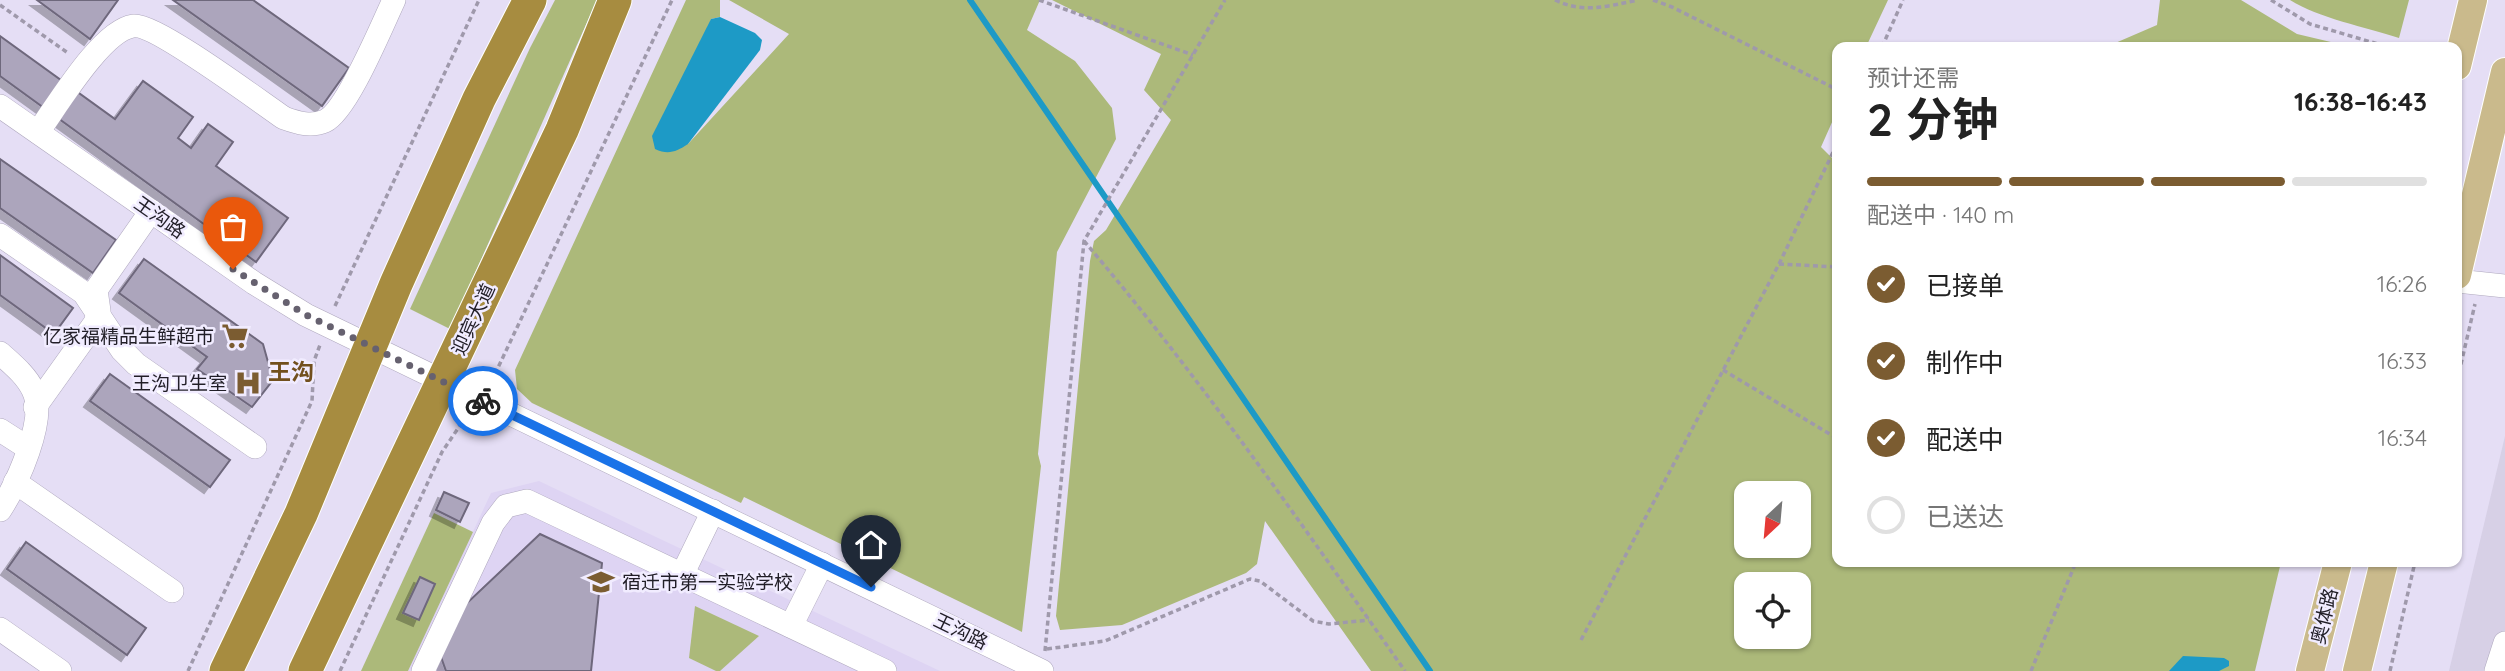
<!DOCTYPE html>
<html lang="zh">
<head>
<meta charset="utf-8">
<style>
	:root { --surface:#fff; --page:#f6f6f6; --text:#222; --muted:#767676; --line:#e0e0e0; --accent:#7b5c31 }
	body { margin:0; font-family:Quicksand,"Noto Sans SC",sans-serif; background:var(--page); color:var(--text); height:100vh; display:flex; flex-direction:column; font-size:26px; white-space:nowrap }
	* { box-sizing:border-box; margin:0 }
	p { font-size:23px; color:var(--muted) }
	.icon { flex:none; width:38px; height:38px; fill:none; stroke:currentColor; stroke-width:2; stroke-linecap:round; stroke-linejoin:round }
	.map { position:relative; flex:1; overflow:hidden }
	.details { position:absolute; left:1832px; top:42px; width:630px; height:525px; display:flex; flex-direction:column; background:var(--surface); border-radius:14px; box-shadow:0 2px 5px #0004 }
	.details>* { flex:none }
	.needle { width:46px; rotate:206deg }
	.buttons { position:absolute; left:1734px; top:481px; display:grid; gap:14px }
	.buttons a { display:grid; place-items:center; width:77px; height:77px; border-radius:14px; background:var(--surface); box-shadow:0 2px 5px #0004; font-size:35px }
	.pin { position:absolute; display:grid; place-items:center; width:60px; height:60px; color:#fff; margin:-72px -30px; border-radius:50% 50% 50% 0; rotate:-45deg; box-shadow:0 0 7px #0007 }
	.pin .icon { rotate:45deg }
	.courier { position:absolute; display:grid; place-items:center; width:70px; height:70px; margin:-35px; border:5px solid #1a73e8; border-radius:50%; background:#fff; color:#222; box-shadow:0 2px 9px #0007 }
	.summary em { font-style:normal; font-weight:700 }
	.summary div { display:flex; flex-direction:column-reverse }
	.summary { display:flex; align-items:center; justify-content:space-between; height:119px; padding:0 35px }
	h1 { font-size:46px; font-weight:700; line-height:52px }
	.bar { display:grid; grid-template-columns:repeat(4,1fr); gap:10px 7px; align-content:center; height:84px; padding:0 35px }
	.bar i { height:9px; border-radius:5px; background:var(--line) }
	.bar .current { background:var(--accent) }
	.bar p { grid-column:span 4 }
	ol { padding:0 35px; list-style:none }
	li { display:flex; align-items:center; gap:21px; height:77px }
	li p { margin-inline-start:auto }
	li .icon { padding:7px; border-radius:50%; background:var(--accent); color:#fff; stroke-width:4 }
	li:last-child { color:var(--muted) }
	li i { width:38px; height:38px; border:4px solid var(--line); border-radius:50% }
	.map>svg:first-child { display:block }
	.commercial { fill:#d7d0e6 }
	.built { fill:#ded4f3 }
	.green { fill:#acb97a; fill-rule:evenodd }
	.water { fill:#1d9ac6 }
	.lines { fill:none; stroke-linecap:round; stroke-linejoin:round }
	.stream { stroke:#1d9ac6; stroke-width:6 }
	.building { fill:#aca5bc; stroke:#6e677c; stroke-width:2; filter:url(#shadow) }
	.minor-casing { stroke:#afa8be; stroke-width:24 }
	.major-casing { stroke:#fff; stroke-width:30 }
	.highway-casing { stroke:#fff; stroke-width:35 }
	.path { stroke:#9f99ab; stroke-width:3.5; stroke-dasharray:5 3.5; stroke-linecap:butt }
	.minor { stroke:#fff; stroke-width:23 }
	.major { stroke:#caba8c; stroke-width:28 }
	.highway { stroke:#a78c40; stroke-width:33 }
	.done { stroke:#66616f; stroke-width:7; stroke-dasharray:0 12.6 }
	.route { stroke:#1a73e8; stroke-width:9 }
	.labels { text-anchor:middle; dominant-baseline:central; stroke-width:5; stroke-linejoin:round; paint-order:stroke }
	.street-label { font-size:19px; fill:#211e27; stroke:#f1ecff }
	.poi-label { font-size:19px; fill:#211e27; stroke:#f1ecff; text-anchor:end }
	.quarter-label { font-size:23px; font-weight:bold; fill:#72501e; stroke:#f1ecff }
</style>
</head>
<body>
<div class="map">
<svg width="2505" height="671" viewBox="0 0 2505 671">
	<defs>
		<filter id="shadow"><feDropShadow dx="-6" dy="6" stdDeviation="0" flood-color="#0004"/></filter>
	</defs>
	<rect width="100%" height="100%" fill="#e5def5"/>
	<polygon class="commercial" points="2505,436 2505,671 2449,671"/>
	<polygon class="built" points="539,481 656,537 940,671 408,671 491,493"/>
	<g class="green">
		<polygon points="555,0 597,0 450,329 410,309 530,48"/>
		<polygon points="686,0 720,0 720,17 711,19 688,144 789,34 729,0 1040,0 1027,30 1075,61 1112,108 1116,139 1057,252 1038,454 1041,466 1022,632 744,497 741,503 532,403 517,389 515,370"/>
		<path d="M1052,0H1888L1866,47H1838L1837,111L1821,147L1838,164V562H2281L2255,671H1371L1265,521L1257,564L1246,573L1122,625L1060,630L1056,616L1090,261L1094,241L1106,230L1171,120L1144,90L1161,54ZM1746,494H1799V546H1746ZM1746,584H1799V637H1746Z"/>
		<polygon points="2160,0 2241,0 2297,34 2352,47 2106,47 2157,25"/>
		<path d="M2290,0H2409L2399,38C2366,27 2318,18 2290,0Z"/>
		<polygon points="434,513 473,532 408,671 361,671"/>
		<polygon points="695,606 759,636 720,671 716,671 689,658"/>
	</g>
	<g class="water">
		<path d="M720,17L755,33L762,40L760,50L688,144C676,152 668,155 655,149L652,136L711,19Z"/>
		<polygon points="2183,656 2224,658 2229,661 2229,666 2219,671 2169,671"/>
	</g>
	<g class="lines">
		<polyline class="stream" points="970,0 1430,671"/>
	</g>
	<g class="building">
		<polygon points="37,0 118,0 90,39"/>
		<polygon points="173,0 253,0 349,68 322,106"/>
		<polygon points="0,36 115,119 143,81 193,117 178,138 191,148 208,124 233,142 216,166 288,218 256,262 0,76"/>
		<polygon points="0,159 116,240 93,273 0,208"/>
		<polygon points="0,255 73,308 54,334 0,295"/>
		<polygon points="144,259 263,344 273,380 252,407 197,369 207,357 119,293"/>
		<polygon points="110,374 230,460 210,487 90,401"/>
		<polygon points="444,492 469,503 460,522 436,510"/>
		<polygon points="540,534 602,563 591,671 446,671 441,657 466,604"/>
		<polygon points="26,542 146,628 127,655 7,569"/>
		<polygon points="420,577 435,584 419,620 403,613"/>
	</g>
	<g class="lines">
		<g class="minor-casing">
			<g id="minor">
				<polyline points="0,106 254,283 306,315 1042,671"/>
				<path d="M38,132C57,106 101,31 133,26C155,23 260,102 284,118C298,123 311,127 325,121C347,111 382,25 394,0"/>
				<polyline points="0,235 84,293 122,350 136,364 255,447"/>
				<polyline points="2457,281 2505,286"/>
				<path d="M0,353C12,364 26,375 33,390C48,418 16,486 0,510"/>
				<polyline points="35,407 95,323 99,311 96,290 151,211"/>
				<polyline points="0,430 28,448"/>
				<polyline points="15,482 172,591"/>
				<polyline points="682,575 713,511"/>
				<polyline points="791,626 822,564"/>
				<polyline points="0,629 60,671"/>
				<polyline points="423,671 493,523 506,506 527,501 885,671"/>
				<polyline points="2496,671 2505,643"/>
			</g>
		</g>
		<g class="major-casing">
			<g id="major">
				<polyline points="2457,66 2473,0"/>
				<polyline points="2457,275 2505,72"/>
				<polyline points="2310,671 2338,562"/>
				<polyline points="2357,671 2384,562"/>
			</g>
		</g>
		<g class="highway-casing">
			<g id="highway">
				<polyline points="226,671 301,514 396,284 479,99 530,0"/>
				<polyline points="305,671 562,130 615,0"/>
			</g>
		</g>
		<g class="path">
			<polyline points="1039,0 1193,55"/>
			<path d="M1555,0C1584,14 1608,6 1638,0"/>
			<polyline points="1653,0 1672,7 1838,90"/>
			<polyline points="2271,0 2310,24 2388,47"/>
			<polyline points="0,5 68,53"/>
			<polyline points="1882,47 1903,0"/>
			<path d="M1084,241C1200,377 1302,525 1405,671"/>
			<polyline points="1779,264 1838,267"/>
			<polyline points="335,306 479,0"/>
			<polyline points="1723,370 1838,439"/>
			<polyline points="495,374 672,0"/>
			<polyline points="2457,381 2475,304"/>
			<polyline points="1581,640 1779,264 1838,142"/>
			<polyline points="1047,649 1105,641 1250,579 1260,581 1313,621 1329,624 1369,620"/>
			<polyline points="1045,651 1084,241 1225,0"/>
			<polyline points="188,671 312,401 314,361 320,345"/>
			<polyline points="340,671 442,452 463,421"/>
			<polyline points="2031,671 2076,562"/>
			<polyline points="2390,671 2415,562"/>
		</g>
		<use href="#minor" class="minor"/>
		<use href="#major" class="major"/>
		<use href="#highway" class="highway"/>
	</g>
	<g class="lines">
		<polyline class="done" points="233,269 306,315 483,401"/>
		<polyline class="route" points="483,401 871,587"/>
	</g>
	<defs>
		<g id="supermarket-bare" transform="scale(2.1)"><path d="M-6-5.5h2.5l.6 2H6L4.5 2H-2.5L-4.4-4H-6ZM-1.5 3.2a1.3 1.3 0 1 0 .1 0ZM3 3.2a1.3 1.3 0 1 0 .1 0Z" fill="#7b5c31" stroke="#f1ecff" stroke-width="2.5" paint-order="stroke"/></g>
		<g id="hospital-bare" transform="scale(2.1)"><path d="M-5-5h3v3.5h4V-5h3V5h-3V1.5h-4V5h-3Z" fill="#7b5c31" stroke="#f1ecff" stroke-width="2.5" paint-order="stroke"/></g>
		<g id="school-bare" transform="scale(2.1)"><path d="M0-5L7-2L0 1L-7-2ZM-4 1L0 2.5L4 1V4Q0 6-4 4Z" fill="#7b5c31" stroke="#f1ecff" stroke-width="2.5" paint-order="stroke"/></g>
	</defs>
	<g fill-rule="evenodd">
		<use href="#supermarket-bare" x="235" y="336"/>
		<use href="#hospital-bare" x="248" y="383"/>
		<use href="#school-bare" x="601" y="582"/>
	</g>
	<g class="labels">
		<g class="street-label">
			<text transform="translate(160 217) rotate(35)">王沟路</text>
			<text transform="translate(473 319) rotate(-65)">迎宾大道</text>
			<text transform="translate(2324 616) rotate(-76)">奥体路</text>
			<text transform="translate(961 631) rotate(26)">王沟路</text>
		</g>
		<g class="poi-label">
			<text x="214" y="336">亿家福精品生鲜超市</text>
			<text x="227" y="383">王沟卫生室</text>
			<text x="622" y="582" text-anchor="start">宿迁市第一实验学校</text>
		</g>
		<g class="quarter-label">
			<text x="291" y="371">王沟</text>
		</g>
	</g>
</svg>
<div class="buttons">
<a><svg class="needle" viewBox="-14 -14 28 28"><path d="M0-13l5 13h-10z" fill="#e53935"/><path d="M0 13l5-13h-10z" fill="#767676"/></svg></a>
<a><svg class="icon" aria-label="locate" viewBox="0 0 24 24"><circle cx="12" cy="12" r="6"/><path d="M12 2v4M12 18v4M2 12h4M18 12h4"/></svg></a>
</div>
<div class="pin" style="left:233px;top:269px;background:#ea580c"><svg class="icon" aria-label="bag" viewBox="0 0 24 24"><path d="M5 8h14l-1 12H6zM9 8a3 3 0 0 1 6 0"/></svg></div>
<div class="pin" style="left:871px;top:587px;background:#1f2937"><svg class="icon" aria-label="home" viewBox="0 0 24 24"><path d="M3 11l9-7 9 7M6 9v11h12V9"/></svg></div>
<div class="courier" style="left:483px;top:401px"><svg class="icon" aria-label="bike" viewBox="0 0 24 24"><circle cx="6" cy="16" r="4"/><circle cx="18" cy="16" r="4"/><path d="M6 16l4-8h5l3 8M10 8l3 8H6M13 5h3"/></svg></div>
<section class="details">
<div class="summary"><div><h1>2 分钟</h1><p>预计还需</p></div><em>16:38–16:43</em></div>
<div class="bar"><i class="current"></i><i class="current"></i><i class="current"></i><i></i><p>配送中 · 140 m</p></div>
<ol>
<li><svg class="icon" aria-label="check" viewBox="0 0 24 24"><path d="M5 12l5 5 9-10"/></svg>已接单<p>16:26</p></li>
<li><svg class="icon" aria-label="check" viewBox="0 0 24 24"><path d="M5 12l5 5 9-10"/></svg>制作中<p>16:33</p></li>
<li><svg class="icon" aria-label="check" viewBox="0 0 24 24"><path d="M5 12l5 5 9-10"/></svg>配送中<p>16:34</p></li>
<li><i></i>已送达</li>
</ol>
</section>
</div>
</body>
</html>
